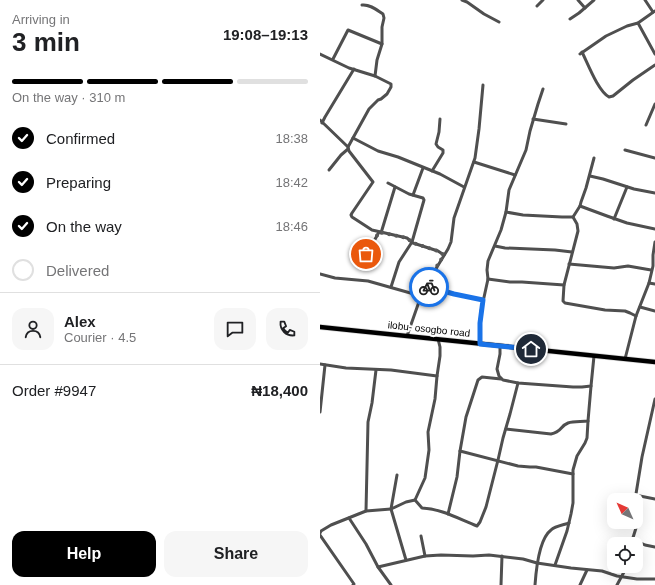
<!DOCTYPE html>
<html lang="en">
<head>
<meta charset="utf-8">
<style>
	:root { --surface:#fff; --page:#f6f6f6; --text:#202124; --muted:#757577; --line:#e0e0e0; --accent:#000 }
	body { margin:0; font-family:Helvetica,sans-serif; background:var(--page); color:var(--text); height:100vh; display:flex; flex-direction:column; font-size:15px; white-space:nowrap }
	* { box-sizing:border-box; margin:0 }
	p { font-size:13px; color:var(--muted) }
	.icon { flex:none; width:22px; height:22px; fill:none; stroke:currentColor; stroke-width:2; stroke-linecap:round; stroke-linejoin:round }
	.map { position:relative; flex:1; overflow:hidden }
	.side { display:flex; flex-direction:column; background:var(--surface); width:320px }
	.side>* { flex:none }
	.needle { width:26px; rotate:315deg }
	.tools { position:absolute; left:287px; top:493px; display:grid; gap:8px }
	.tools a { display:grid; place-items:center; width:36px; height:36px; border-radius:8px; background:var(--surface); box-shadow:0 4px 16px #0002; font-size:20px }
	.pin { position:absolute; display:grid; place-items:center; width:34px; height:34px; color:#fff; margin:-17px; border:2px solid #fff; border-radius:50%; box-shadow:0 1px 4px #0007 }
	.courier { position:absolute; display:grid; place-items:center; width:40px; height:40px; margin:-20px; border:3px solid #1a73e8; border-radius:50%; background:#fff; color:#222; box-shadow:0 1px 5px #0007 }
	.head em { font-style:normal; font-weight:600 }
	.head div { display:flex; flex-direction:column-reverse }
	.head { display:flex; align-items:center; justify-content:space-between; height:68px; padding:0 12px }
	h1 { font-size:26px; font-weight:600; line-height:30px }
	.bar { display:grid; grid-template-columns:repeat(4,1fr); gap:6px 4px; align-content:center; height:48px; padding:0 12px }
	.bar i { height:5px; border-radius:3px; background:var(--line) }
	.bar .on { background:var(--accent) }
	.bar p { grid-column:span 4 }
	.line { display:flex; align-items:center; gap:10px; padding:0 12px; border-top:1px solid var(--line) }
	.line div { flex:1 }
	.round { display:grid; place-items:center; flex:none; width:42px; height:42px; border-radius:12px; background:var(--page) }
	ol { padding:0 12px; list-style:none }
	li { display:flex; align-items:center; gap:12px; height:44px }
	li p { margin-inline-start:auto }
	li .icon { padding:4px; border-radius:50%; background:var(--accent); color:#fff; stroke-width:4 }
	li:last-child { color:var(--muted) }
	li i { width:22px; height:22px; border:2px solid var(--line); border-radius:50% }
	.cta { display:flex; gap:8px; margin-top:auto; padding:8px 12px }
	.cta a { flex:1; height:46px; border-radius:12px; background:var(--accent); color:#fff; font-size:16px; font-weight:600; line-height:46px; text-align:center }
	.cta a+a { background:var(--page); color:var(--text) }
	main { display:flex; flex:1; min-height:0 }
	.map>svg:first-child { display:block }
	.lines { fill:none; stroke-linecap:round; stroke-linejoin:round }
	.primary-casing { stroke:#dbdbdb; stroke-width:6 }
	.street { stroke:#4f4f4f; stroke-width:3 }
	.primary { stroke:#000; stroke-width:4.5 }
	.done { stroke:#595959; stroke-width:4; stroke-dasharray:0 7.2 }
	.route { stroke:#1a73e8; stroke-width:5 }
	.labels { text-anchor:middle; dominant-baseline:central; stroke-width:4; stroke-linejoin:round; paint-order:stroke }
	.street-label { font-size:10px; fill:#000; stroke:#fff }
</style>
</head>
<body>
<main>
<section class="side">
<div class="head"><div><h1>3 min</h1><p>Arriving in</p></div><em>19:08–19:13</em></div>
<div class="bar"><i class="on"></i><i class="on"></i><i class="on"></i><i></i><p>On the way · 310 m</p></div>
<ol>
<li><svg class="icon" aria-label="check" viewBox="0 0 24 24"><path d="M5 12l5 5 9-10"/></svg>Confirmed<p>18:38</p></li>
<li><svg class="icon" aria-label="check" viewBox="0 0 24 24"><path d="M5 12l5 5 9-10"/></svg>Preparing<p>18:42</p></li>
<li><svg class="icon" aria-label="check" viewBox="0 0 24 24"><path d="M5 12l5 5 9-10"/></svg>On the way<p>18:46</p></li>
<li><i></i>Delivered</li>
</ol>
<div class="line" style="height:72px"><a class="round"><svg class="icon" aria-label="person" viewBox="0 0 24 24"><circle cx="12" cy="8" r="4"/><path d="M4 21q1-7 8-7t8 7"/></svg></a><div><b>Alex</b><p>Courier · 4.5</p></div><a class="round"><svg class="icon" aria-label="chat" viewBox="0 0 24 24"><path d="M4 5h16v11H9l-5 4z"/></svg></a><a class="round"><svg class="icon" aria-label="phone" viewBox="0 0 24 24"><path d="M5 4h4l2 5-3 2q2 4 5 5l2-3 5 2v4C11 20 4 13 5 4z"/></svg></a></div>
<div class="line" style="height:52px"><div>Order #9947</div><b>₦18,400</b></div>
<div class="cta"><a>Help</a><a>Share</a></div>
</section>
<div class="map">
<svg width="335" height="585" viewBox="0 0 335 585">
	<rect width="100%" height="100%" fill="#fff"/>
	<g class="lines">
		<g class="primary-casing">
			<polyline id="primary" points="0,327 335,362"/>
		</g>
		<g class="street">
			<polyline points="142,0 147,2 164,14 179,22"/>
			<polyline points="258,0 265,8"/>
			<polyline points="325,0 333,12"/>
			<path d="M42,5C50,4 57,10 63,14L64,18L62,27V44L57,60L55,76"/>
			<polyline points="217,6 223,0"/>
			<polyline points="250,19 259,13 274,0"/>
			<polyline points="318,23 335,54"/>
			<path d="M262,52C268,64 278,91 289,97L293,96L313,80L335,65"/>
			<polyline points="0,54 29,68 55,76 71,84 71,87 67,94 61,99 58,100 49,109 28,147 0,120"/>
			<polyline points="260,54 286,36 307,26 318,23 335,11"/>
			<polyline points="13,59 28,30 62,44"/>
			<polyline points="213,119 246,124"/>
			<polyline points="2,123 5,117 34,69"/>
			<polyline points="326,125 335,104"/>
			<polyline points="33,138 58,151 78,157 120,174 144,187"/>
			<polyline points="28,147 29,151 53,182 32,213 31,215 32,217 52,230 87,238 93,243 118,251 124,255"/>
			<polyline points="305,150 335,158"/>
			<polyline points="154,162 195,175"/>
			<polyline points="9,170 21,155 28,149"/>
			<polyline points="112,171 123,153 123,150 118,147 116,144 119,132 120,119"/>
			<polyline points="270,176 283,179 314,189 335,193"/>
			<polyline points="68,183 89,194 103,198 104,200 92,242 79,262 71,287"/>
			<polyline points="93,195 103,168"/>
			<polyline points="260,206 287,216 307,223 335,229"/>
			<polyline points="186,212 203,215 242,217 253,217 260,206 261,202 266,188 274,158"/>
			<polyline points="253,217 257,224 258,231 244,285 243,301 245,303 285,310 305,311 310,313 316,316"/>
			<polyline points="294,219 307,187"/>
			<polyline points="61,233 75,187"/>
			<polyline points="175,246 185,248 235,250 252,252"/>
			<polyline points="47,254 59,232"/>
			<polyline points="249,264 294,268 308,266 331,270"/>
			<polyline points="0,274 15,278 48,281 101,296"/>
			<polyline points="168,279 190,282 202,282 244,285"/>
			<polyline points="329,283 335,284"/>
			<polyline points="107,286 134,294 163,300"/>
			<polyline points="320,307 335,311"/>
			<polyline points="87,336 101,296 107,286 117,267 128,249 131,242 134,218 155,158 159,129 163,85"/>
			<polyline points="160,344 160,323 161,311 168,279 167,270 168,261 181,230 186,212 189,190 206,150 210,131 218,104 223,89"/>
			<polyline points="180,346 180,354 177,369 179,376 183,380 198,383 253,387 262,387 271,386 274,356"/>
			<polyline points="305,359 316,316 329,283 333,266 333,255 335,242"/>
			<polyline points="0,364 26,368 71,370 117,376"/>
			<polyline points="0,412 5,365"/>
			<path d="M186,429L231,434C242,432 240,426 248,423C254,421 262,422 268,421L271,386"/>
			<polyline points="140,451 198,466 210,467 216,467 253,474"/>
			<polyline points="77,475 71,509 86,560"/>
			<polyline points="315,495 335,499"/>
			<polyline points="95,500 105,478 109,450 108,432 115,399 117,376 120,356 120,347 118,339"/>
			<polyline points="315,500 322,457 335,399"/>
			<polyline points="46,511 48,422 52,403 56,370"/>
			<polyline points="128,514 137,477 140,451 146,417 158,380 162,377 181,379"/>
			<polyline points="29,518 46,544 58,567 71,585"/>
			<path d="M0,533L1,531L11,525L46,511L71,509L86,502L95,500L102,508C122,509 139,519 157,526L160,522L166,507L178,460L183,438L190,414L198,383"/>
			<polyline points="0,535 34,584 33,585"/>
			<polyline points="101,536 105,556"/>
			<polyline points="313,539 325,545 335,547"/>
			<polyline points="311,544 316,528 316,522"/>
			<polyline points="235,565 247,531 251,514 253,503 253,470 257,456 265,443 267,438 268,421"/>
			<polyline points="58,567 105,556 121,555 153,556 169,555 203,559 217,563 251,568 282,571 297,576 317,579 335,579"/>
			<polyline points="181,585 182,556"/>
			<path d="M215,585C216,571 219,539 231,530C235,526 243,525 249,523"/>
			<polyline points="260,585 267,570"/>
			<polyline points="297,585 304,572 305,566"/>
		</g>
		<use href="#primary" class="primary"/>
	</g>
	<g class="lines">
		<polyline class="done" points="46,254 59,232 87,238 93,243 118,251 124,255 117,266 107,286 109,287"/>
		<polyline class="route" points="109,287 134,294 163,300 160,323 160,344 211,349"/>
	</g>
	<g class="labels">
		<g class="street-label">
			<text transform="translate(109 329) rotate(6)">ilobu- osogbo road</text>
		</g>
	</g>
</svg>
<div class="tools">
<a><svg class="needle" viewBox="-14 -14 28 28"><path d="M0-13l5 13h-10z" fill="#e53935"/><path d="M0 13l5-13h-10z" fill="#757577"/></svg></a>
<a><svg class="icon" aria-label="locate" viewBox="0 0 24 24"><circle cx="12" cy="12" r="6"/><path d="M12 2v4M12 18v4M2 12h4M18 12h4"/></svg></a>
</div>
<div class="pin" style="left:46px;top:254px;background:#ea580c"><svg class="icon" aria-label="bag" viewBox="0 0 24 24"><path d="M5 8h14l-1 12H6zM9 8a3 3 0 0 1 6 0"/></svg></div>
<div class="pin" style="left:211px;top:349px;background:#1f2937"><svg class="icon" aria-label="home" viewBox="0 0 24 24"><path d="M3 11l9-7 9 7M6 9v11h12V9"/></svg></div>
<div class="courier" style="left:109px;top:287px"><svg class="icon" aria-label="bike" viewBox="0 0 24 24"><circle cx="6" cy="16" r="4"/><circle cx="18" cy="16" r="4"/><path d="M6 16l4-8h5l3 8M10 8l3 8H6M13 5h3"/></svg></div>
</div>
</main>
</body>
</html>
